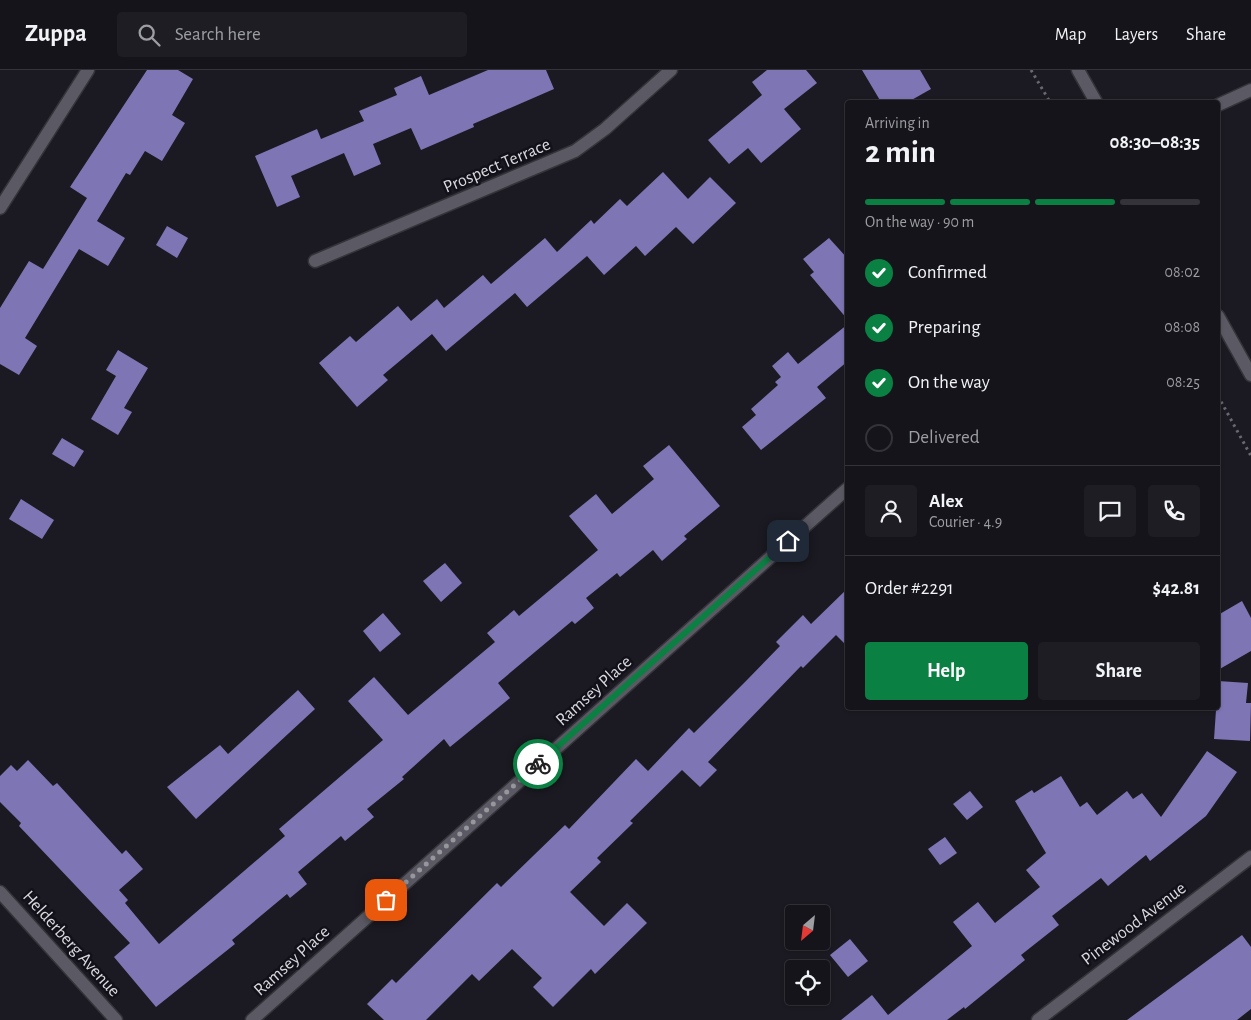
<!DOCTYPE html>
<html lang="en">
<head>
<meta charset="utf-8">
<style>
	:root { --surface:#14141a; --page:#1d1d23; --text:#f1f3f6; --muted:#9d9ea2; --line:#333339; --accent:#0b8043 }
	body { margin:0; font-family:"Alegreya Sans",sans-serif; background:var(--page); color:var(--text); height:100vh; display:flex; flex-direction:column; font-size:19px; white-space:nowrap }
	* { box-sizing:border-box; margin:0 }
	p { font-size:16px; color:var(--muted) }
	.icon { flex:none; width:28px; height:28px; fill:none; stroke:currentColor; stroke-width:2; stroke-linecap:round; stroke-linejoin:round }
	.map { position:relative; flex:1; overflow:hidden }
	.sheet { position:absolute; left:845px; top:30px; width:375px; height:610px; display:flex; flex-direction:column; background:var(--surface); border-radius:5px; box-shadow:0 1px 4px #0004,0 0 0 1px var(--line) }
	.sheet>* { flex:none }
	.needle { width:32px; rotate:208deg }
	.tools { position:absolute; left:785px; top:835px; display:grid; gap:10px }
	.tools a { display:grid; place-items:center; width:45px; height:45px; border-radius:5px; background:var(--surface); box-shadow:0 1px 4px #0004,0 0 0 1px var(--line); font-size:25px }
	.pin { position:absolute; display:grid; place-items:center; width:42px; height:42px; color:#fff; margin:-21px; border-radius:10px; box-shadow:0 2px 8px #0006 }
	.courier { position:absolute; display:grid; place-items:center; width:50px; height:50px; margin:-25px; border:4px solid #0b8043; border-radius:50%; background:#fff; color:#222; box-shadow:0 1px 6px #0007 }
	.head em { font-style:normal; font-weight:600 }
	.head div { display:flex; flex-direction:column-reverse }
	.head { display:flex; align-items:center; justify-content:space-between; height:85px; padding:0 20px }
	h1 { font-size:32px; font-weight:600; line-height:38px }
	.bar { display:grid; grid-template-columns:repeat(4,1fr); gap:8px 5px; align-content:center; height:60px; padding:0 20px }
	.bar i { height:6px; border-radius:4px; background:var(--line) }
	.bar .on { background:var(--accent) }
	.bar p { grid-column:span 4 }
	.line { display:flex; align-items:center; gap:12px; padding:0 20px; border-top:1px solid var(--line) }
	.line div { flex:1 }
	.round { display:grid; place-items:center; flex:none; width:52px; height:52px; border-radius:5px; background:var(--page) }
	ol { padding:0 20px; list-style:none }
	li { display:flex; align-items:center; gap:15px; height:55px }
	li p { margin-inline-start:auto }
	li .icon { padding:5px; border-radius:50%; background:var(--accent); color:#fff; stroke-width:4 }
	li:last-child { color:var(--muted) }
	li i { width:28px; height:28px; border:2px solid var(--line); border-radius:50% }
	.button { display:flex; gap:10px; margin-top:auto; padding:10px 20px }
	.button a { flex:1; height:58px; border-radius:5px; background:var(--accent); color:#fff; font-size:20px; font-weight:600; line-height:58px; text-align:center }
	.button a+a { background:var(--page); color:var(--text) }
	header { display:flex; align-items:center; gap:30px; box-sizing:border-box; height:70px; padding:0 25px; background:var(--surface); border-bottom:1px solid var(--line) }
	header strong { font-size:24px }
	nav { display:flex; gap:28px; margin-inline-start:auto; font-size:18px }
	.search { width:350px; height:45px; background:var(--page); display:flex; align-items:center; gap:12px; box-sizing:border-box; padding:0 18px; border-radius:5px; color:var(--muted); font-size:19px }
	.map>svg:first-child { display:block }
	.building { fill:#7e75b5 }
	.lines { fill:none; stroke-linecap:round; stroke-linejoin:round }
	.street-casing { stroke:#34343a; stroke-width:15 }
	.secondary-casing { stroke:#34343a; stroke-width:15 }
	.path { stroke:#68686f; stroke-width:3; stroke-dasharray:2.5 4; stroke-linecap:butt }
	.street { stroke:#5b5a64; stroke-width:12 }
	.secondary { stroke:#5b5a64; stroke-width:12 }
	.done { stroke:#96969d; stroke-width:5; stroke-dasharray:0 9 }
	.route { stroke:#0b8043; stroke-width:6 }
	.labels { text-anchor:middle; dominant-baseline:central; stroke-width:5; stroke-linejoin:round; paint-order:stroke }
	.street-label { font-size:18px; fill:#d9d9df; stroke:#121119 }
</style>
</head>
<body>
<header>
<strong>Zuppa</strong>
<div class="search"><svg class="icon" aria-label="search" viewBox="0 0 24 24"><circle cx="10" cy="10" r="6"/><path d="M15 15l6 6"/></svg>Search here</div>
<nav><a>Map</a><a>Layers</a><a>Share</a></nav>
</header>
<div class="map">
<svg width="1251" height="950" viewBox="0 0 1251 950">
	<rect width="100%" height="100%" fill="#1b1a22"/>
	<g class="building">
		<polygon points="147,0 178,0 193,9 172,45 185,53 162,91 145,81 130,105 126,103 97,151 125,168 108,196 79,179 25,268 37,276 19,305 0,294 0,238 29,191 43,199 87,128 70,117"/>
		<polygon points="488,0 546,0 554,19 473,54 474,57 421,80 411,58 373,74 381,94 354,106 344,83 291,106 300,127 277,137 255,86 317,59 321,69 364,51 359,41 397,25 394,18 421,6 429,25"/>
		<polygon points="767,0 806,0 817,13 784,39 801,59 761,93 748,78 729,94 708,70 762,25 752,12"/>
		<polygon points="862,0 920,0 931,19 908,32 881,32"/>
		<polygon points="663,102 688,129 710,107 736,133 693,174 676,157 645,186 636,176 604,205 587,186 527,237 515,223 446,281 432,264 383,305 388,310 357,337 319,293 350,266 356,272 398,236 411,251 437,229 444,238 483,205 491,214 545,168 557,182 591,150 594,154 620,129 627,136"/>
		<polygon points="167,156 188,168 177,188 156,175"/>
		<polygon points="829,168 848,189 848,250 810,205 814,202 803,189"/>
		<polygon points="848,254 848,291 817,317 826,328 761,380 742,357 756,345 751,339 778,315 775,312 781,307 772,296 788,282 798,294"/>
		<polygon points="118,280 148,298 124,338 132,342 118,365 91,349 116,306 106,300"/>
		<polygon points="62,368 84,381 74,397 52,384"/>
		<polygon points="669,375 720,436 684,466 687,469 662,491 653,480 620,507 617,503 586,528 594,538 575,554 572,551 498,613 510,628 450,677 444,669 402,707 404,709 367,739 374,747 345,771 341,766 298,802 307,814 290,828 287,824 232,870 235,874 156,937 114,887 130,873 19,756 21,753 0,732 0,706 11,695 17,701 28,690 53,716 57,713 122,784 126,780 143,799 119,820 128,830 125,833 159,874 285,766 279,759 383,670 348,631 374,607 408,645 495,572 487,563 514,540 519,546 598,480 569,446 596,424 612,444 654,409 643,396"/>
		<polygon points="21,429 54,450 42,469 9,449"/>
		<polygon points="445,493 462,513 441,532 423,511"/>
		<polygon points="848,518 848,577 836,565 803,598 801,596 708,692 717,700 700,717 682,700 630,751 633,753 597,788 601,792 570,822 604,856 627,833 647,853 595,904 591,899 553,937 533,917 542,908 512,879 479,911 472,904 426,950 384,950 367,934 392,909 396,913 497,813 501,817 565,755 569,759 636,689 648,701 689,658 694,663 746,611 780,576 776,572 803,545 811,554"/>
		<polygon points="1242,531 1251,548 1251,581 1218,600 1218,545"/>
		<polygon points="383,543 401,564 380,582 363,561"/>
		<polygon points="1218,611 1248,613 1246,633 1251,633 1250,671 1214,669"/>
		<polygon points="298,620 315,639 196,749 167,717 220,675 228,684"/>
		<polygon points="1207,681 1237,702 1206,746 1150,791 1146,785 1108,816 1101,808 1052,846 1059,855 1021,885 1025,890 965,939 964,937 947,950 841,950 872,925 888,945 972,876 953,852 978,832 995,853 1040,817 1026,800 1046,783 1015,731 1032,720 1034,723 1061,706 1080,737 1087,732 1097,745 1127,721 1133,729 1142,723 1161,747"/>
		<polygon points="970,721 983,737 967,750 953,734"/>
		<polygon points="945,767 957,783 940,795 928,779"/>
		<polygon points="1242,865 1251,877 1251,939 1237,950 1127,950"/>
		<polygon points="850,869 868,891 848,907 830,885"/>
	</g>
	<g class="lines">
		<g class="street-casing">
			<g id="street">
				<polyline points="1218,35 1251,20"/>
				<polyline points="0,138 88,0"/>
				<polyline points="315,191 575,81 605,59 671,0"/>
				<polyline points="0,822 116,950"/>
				<polyline points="1038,950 1251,787"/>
			</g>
		</g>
		<g class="secondary-casing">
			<g id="secondary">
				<polyline points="1078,0 1096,32"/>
				<polyline points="1218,246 1251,305"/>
				<polyline points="252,950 848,418"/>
			</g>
		</g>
		<g class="path">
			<polyline points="1031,0 1050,32"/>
			<polyline points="1218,326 1251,386"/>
		</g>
		<use href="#street" class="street"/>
		<use href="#secondary" class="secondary"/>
	</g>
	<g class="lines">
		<polyline class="done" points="386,830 538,694"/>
		<polyline class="route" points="538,694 788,471"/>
	</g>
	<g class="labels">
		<g class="street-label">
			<text transform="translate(497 96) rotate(-23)">Prospect Terrace</text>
			<text transform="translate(594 621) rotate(-42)">Ramsey Place</text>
			<text transform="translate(1134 854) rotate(-37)">Pinewood Avenue</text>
			<text transform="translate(71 874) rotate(48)">Helderberg Avenue</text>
			<text transform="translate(292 891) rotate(-42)">Ramsey Place</text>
		</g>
	</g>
</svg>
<div class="tools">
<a><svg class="needle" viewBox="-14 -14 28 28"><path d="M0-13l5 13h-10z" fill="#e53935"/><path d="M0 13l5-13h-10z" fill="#9d9ea2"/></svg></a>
<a><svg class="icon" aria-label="locate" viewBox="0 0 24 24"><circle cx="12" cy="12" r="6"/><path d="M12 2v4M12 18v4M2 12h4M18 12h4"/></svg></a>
</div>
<div class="pin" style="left:386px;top:830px;background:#ea580c"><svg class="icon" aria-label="bag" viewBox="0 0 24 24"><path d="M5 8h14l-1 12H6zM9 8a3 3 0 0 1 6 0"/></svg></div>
<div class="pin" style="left:788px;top:471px;background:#1f2937"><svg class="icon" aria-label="home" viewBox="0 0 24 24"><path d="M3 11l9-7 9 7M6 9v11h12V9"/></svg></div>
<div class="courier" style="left:538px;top:694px"><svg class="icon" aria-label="bike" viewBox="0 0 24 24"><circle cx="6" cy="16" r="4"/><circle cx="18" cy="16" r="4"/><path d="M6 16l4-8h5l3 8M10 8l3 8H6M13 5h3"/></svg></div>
<section class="sheet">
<div class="head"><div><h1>2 min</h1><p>Arriving in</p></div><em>08:30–08:35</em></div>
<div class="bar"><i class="on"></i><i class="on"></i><i class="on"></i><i></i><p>On the way · 90 m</p></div>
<ol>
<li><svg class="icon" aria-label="check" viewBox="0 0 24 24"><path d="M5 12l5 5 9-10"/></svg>Confirmed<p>08:02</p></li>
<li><svg class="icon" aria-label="check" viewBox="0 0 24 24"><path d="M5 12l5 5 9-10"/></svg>Preparing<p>08:08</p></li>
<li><svg class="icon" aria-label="check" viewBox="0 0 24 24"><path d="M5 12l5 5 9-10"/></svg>On the way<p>08:25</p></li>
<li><i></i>Delivered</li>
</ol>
<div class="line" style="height:90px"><a class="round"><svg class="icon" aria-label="person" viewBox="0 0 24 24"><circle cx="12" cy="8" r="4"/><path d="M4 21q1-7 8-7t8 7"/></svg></a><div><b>Alex</b><p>Courier · 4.9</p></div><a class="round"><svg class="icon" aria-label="chat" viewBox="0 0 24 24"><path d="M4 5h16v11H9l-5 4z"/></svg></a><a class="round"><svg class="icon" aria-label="phone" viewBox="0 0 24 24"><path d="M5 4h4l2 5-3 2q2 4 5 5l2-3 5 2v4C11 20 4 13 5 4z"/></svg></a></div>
<div class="line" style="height:65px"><div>Order #2291</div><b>$42.81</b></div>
<div class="button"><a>Help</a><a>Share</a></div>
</section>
</div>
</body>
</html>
